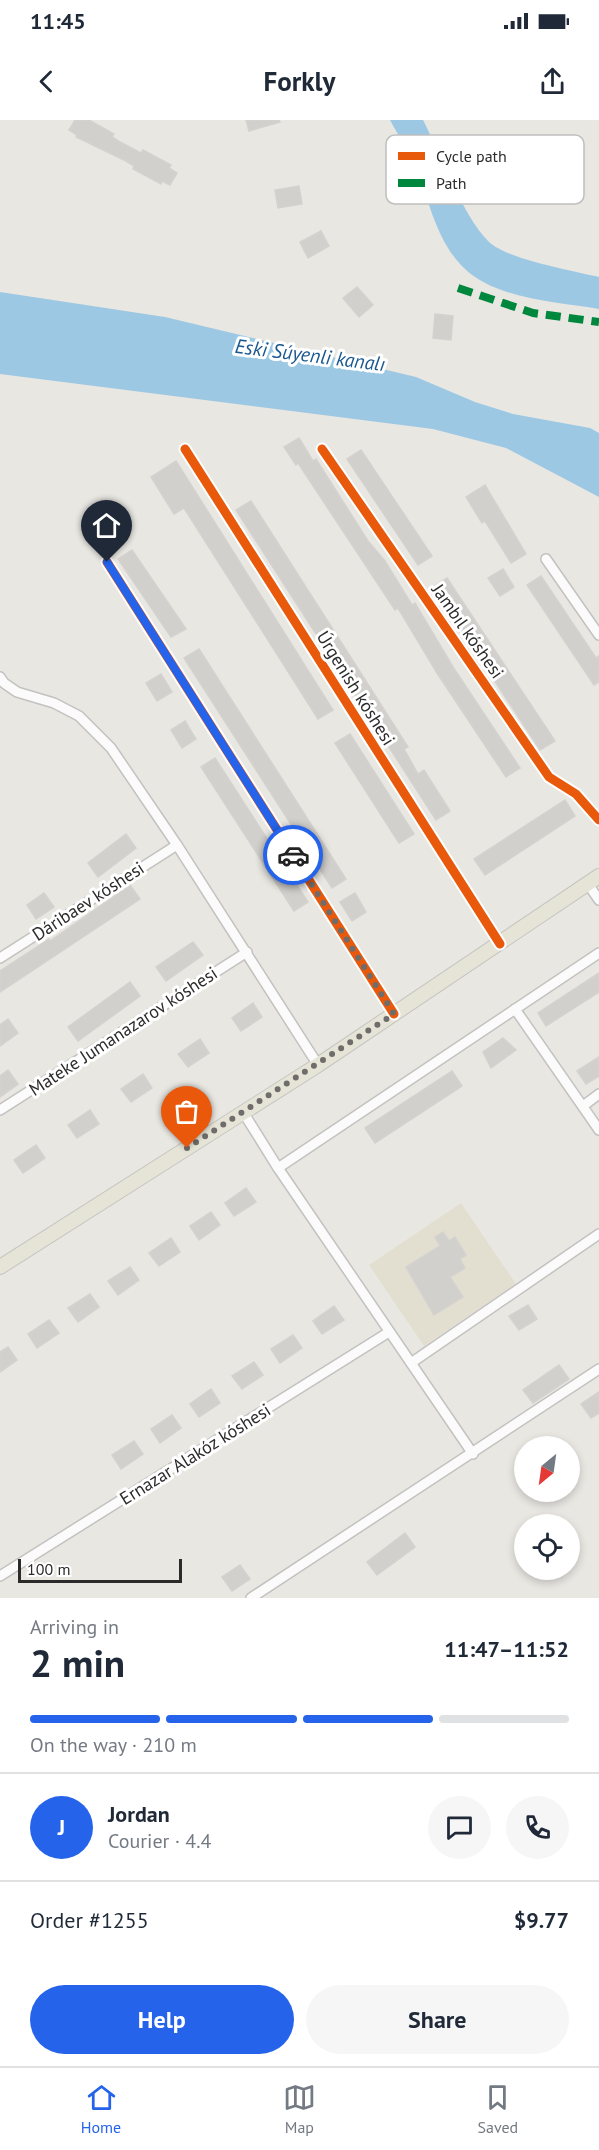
<!DOCTYPE html>
<html lang="en">
<head>
<meta charset="utf-8">
<style>
	:root { --surface:#fff; --page:#f6f6f7; --text:#1f2937; --muted:#747a83; --line:#e0e1e3; --accent:#2563eb }
	body { margin:0; font-family:"PT Sans",sans-serif; background:var(--page); color:var(--text); height:100vh; display:flex; flex-direction:column; font-size:22px; white-space:nowrap }
	* { box-sizing:border-box; margin:0 }
	p { font-size:20px; color:var(--muted) }
	.icon { flex:none; width:33px; height:33px; fill:none; stroke:currentColor; stroke-width:2; stroke-linecap:round; stroke-linejoin:round }
	.map { position:relative; height:1478px; overflow:hidden }
	.side { display:flex; flex-direction:column; background:var(--surface); flex:1 }
	.side>* { flex:none }
	.needle { width:39px; rotate:209deg }
	.buttons { position:absolute; left:514px; top:1316px; display:grid; gap:12px }
	.buttons a { display:grid; place-items:center; width:66px; height:66px; border-radius:50%; background:var(--surface); box-shadow:0 3px 9px #0003; font-size:30px }
	.scale { position:absolute; left:18px; bottom:15px; width:164px; box-sizing:border-box; padding-left:6px; border:3px solid #2b2b2b; border-top:0; font-size:16px; line-height:21px; white-space:nowrap; color:#2b2b2b; -webkit-text-stroke:4px #fff; paint-order:stroke }
	.pin { position:absolute; display:grid; place-items:center; width:51px; height:51px; color:#fff; margin:-62px -26px; border-radius:50% 50% 50% 0; rotate:-45deg; box-shadow:0 0 6px #0007 }
	.pin .icon { rotate:45deg }
	.courier { position:absolute; display:grid; place-items:center; width:60px; height:60px; margin:-30px; border:4px solid #2563eb; border-radius:50%; background:#fff; color:#222; box-shadow:0 2px 8px #0007 }
	.summary em { font-style:normal; font-weight:700 }
	.summary div { display:flex; flex-direction:column-reverse }
	.summary { display:flex; align-items:center; justify-content:space-between; height:102px; padding:0 30px }
	h1 { font-size:39px; font-weight:700; line-height:45px }
	.bar { display:grid; grid-template-columns:repeat(4,1fr); gap:9px 6px; align-content:center; height:72px; padding:0 30px }
	.bar i { height:8px; border-radius:4px; background:var(--line) }
	.bar .active { background:var(--accent) }
	.bar p { grid-column:span 4 }
	.line { display:flex; align-items:center; gap:15px; padding:0 30px; border-top:2px solid var(--line) }
	.line div { flex:1 }
	.round { display:grid; place-items:center; flex:none; width:63px; height:63px; border-radius:32px; background:var(--page) }
	.action { display:flex; gap:12px; margin-top:auto; padding:12px 30px }
	.action a { flex:1; height:69px; border-radius:36px; background:var(--accent); color:#fff; font-size:24px; font-weight:700; line-height:69px; text-align:center }
	.action a+a { background:var(--page); color:var(--text) }
	.status { display:flex; justify-content:space-between; align-items:center; height:42px; padding:0 30px; background:var(--surface); direction:ltr }
	.status svg { height:16px; fill:currentColor }
	header { display:flex; justify-content:space-between; align-items:center; height:78px; padding:0 30px; background:var(--surface); font-size:27px; font-weight:700 }
	.tabs { display:flex; justify-content:space-around; align-items:center; height:84px; border-top:2px solid var(--line); background:var(--surface); font-size:16px; color:var(--muted) }
	.tabs a { display:grid; justify-items:center; gap:3px }
	.tabs .active { color:var(--accent) }
	.map>svg:first-child { display:block }
	.education { fill:#e2dfd1 }
	.water { fill:#9dc8e3 }
	.building { fill:#d2d0cd; stroke:#d4d2ce; stroke-width:1.5 }
	.lines { fill:none; stroke-linecap:round; stroke-linejoin:round }
	.minor-casing { stroke:#c3c2c1; stroke-width:12 }
	.primary-casing { stroke:#c5c4c2; stroke-width:16 }
	.minor { stroke:#fcfbfb; stroke-width:9 }
	.primary { stroke:#e6e4d6; stroke-width:14 }
	.quiet { stroke:#00873e; stroke-width:8; stroke-dasharray:15 8; stroke-linecap:butt }
	.cycleway-casing { stroke:#fff; stroke-width:13 }
	.cycleway { stroke:#e8590c; stroke-width:9 }
	.done { stroke:#6e6d6b; stroke-width:6; stroke-dasharray:0 10.8 }
	.route { stroke:#2563eb; stroke-width:8 }
	.labels { text-anchor:middle; dominant-baseline:central; stroke-width:6; stroke-linejoin:round; paint-order:stroke }
	.street-label { font-size:18px; fill:#2b2b2b; stroke:#fff }
	.water-label { font-size:20px; font-style:italic; fill:#1b5890; stroke:#fff }
	.key { fill:#fff; stroke:#bfbfbf; stroke-width:1.5 }
	.key-label { font-size:16px; fill:#2b2b2b }
</style>
</head>
<body>
<div class="status"><b>11:45</b><svg viewBox="0 0 49 12"><path d="M0 12V9h3v3zM5 12V6h3v6zM10 12V3h3v9zM15 12V0h3v12zM26 1h20v11H26zM47 4h2v5h-2z"/></svg></div>
<header><svg class="icon" aria-label="back" viewBox="0 0 24 24"><path d="M15 5l-7 7 7 7"/></svg>Forkly<svg class="icon" aria-label="share" viewBox="0 0 24 24"><path d="M12 15V3M7 8l5-5 5 5M5 13v7h14v-7"/></svg></header>
<div class="map">
<svg width="599" height="1478" viewBox="0 0 599 1478">
	<rect width="100%" height="100%" fill="#e9e7e2"/>
	<polygon class="education" points="461,1083 516,1164 424,1226 369,1145"/>
	<g class="water">
		<path d="M390,0H423C441,35 462,95 489,122C507,139 573,151 599,157V189C558,182 495,179 464,148C438,123 430,85 418,53C412,35 399,17 390,0Z"/>
		<polygon points="0,172 165,197 416,257 475,282 513,294 590,308 599,313 599,377 506,328 433,309 0,254"/>
	</g>
	<g class="building">
		<polygon points="75,0 89,0 114,14 112,17 120,22 141,33 143,30 171,45 169,48 177,53 170,65 162,61 161,64 133,49 134,46 126,41 76,17 77,15 69,10"/>
		<polygon points="246,0 279,0 280,2 249,11"/>
		<polygon points="299,66 302,84 278,88 275,70"/>
		<polygon points="321,111 329,126 308,138 300,122"/>
		<polygon points="357,167 373,185 359,197 343,178"/>
		<polygon points="435,194 453,196 451,220 433,218"/>
		<polygon points="299,318 313,341 316,339 368,421 385,441 412,485 415,483 453,547 520,648 506,657 437,553 398,488 395,490 298,343 296,345 284,327"/>
		<polygon points="361,330 432,436 418,445 347,339"/>
		<polygon points="176,341 333,590 318,599 184,388 174,394 151,357"/>
		<polygon points="485,365 526,434 511,443 485,401 482,403 466,377"/>
		<polygon points="251,381 408,627 404,629 418,654 424,650 450,691 436,700 236,390"/>
		<polygon points="132,430 186,509 171,517 118,439"/>
		<polygon points="503,449 514,467 500,476 488,458"/>
		<polygon points="541,456 596,538 599,536 599,562 594,565 527,465"/>
		<polygon points="447,458 555,621 540,630 433,467"/>
		<polygon points="199,529 346,759 332,768 184,538"/>
		<polygon points="161,554 172,572 157,581 146,563"/>
		<polygon points="185,601 196,619 182,628 171,610"/>
		<polygon points="350,614 414,714 399,723 335,623"/>
		<polygon points="215,638 308,782 294,791 201,647"/>
		<polygon points="565,680 575,696 485,755 474,739"/>
		<polygon points="126,714 136,728 98,757 88,743"/>
		<polygon points="130,765 140,779 0,872 0,851 49,819 50,821"/>
		<polygon points="44,773 54,787 36,799 27,785"/>
		<polygon points="355,773 366,792 352,801 340,782"/>
		<polygon points="193,822 203,835 166,861 156,847"/>
		<polygon points="599,853 599,872 546,906 538,893"/>
		<polygon points="130,862 140,876 78,921 68,907"/>
		<polygon points="253,883 262,897 241,911 232,898"/>
		<polygon points="8,899 18,913 0,926 0,905"/>
		<polygon points="503,918 516,930 491,948 483,932"/>
		<polygon points="200,919 209,933 188,947 178,934"/>
		<polygon points="599,937 599,956 586,964 577,951"/>
		<polygon points="8,950 18,964 0,977 0,956"/>
		<polygon points="452,951 462,966 375,1023 365,1008"/>
		<polygon points="143,954 152,968 131,982 121,969"/>
		<polygon points="90,990 99,1004 77,1018 68,1005"/>
		<polygon points="36,1025 45,1038 23,1053 14,1040"/>
		<polygon points="246,1068 256,1082 234,1096 225,1083"/>
		<polygon points="211,1092 220,1105 199,1120 190,1106"/>
		<polygon points="443,1112 449,1121 455,1117 466,1135 460,1139 465,1148 450,1157 463,1177 434,1195 406,1147 440,1126 435,1117"/>
		<polygon points="171,1118 180,1132 159,1146 149,1133"/>
		<polygon points="130,1147 139,1160 118,1175 108,1161"/>
		<polygon points="90,1174 99,1187 78,1202 68,1188"/>
		<polygon points="528,1185 537,1199 519,1210 509,1196"/>
		<polygon points="334,1186 344,1200 322,1214 313,1201"/>
		<polygon points="49,1200 59,1213 37,1228 28,1214"/>
		<polygon points="293,1215 302,1228 280,1243 271,1229"/>
		<polygon points="8,1227 17,1240 0,1252 0,1232"/>
		<polygon points="254,1242 263,1255 242,1269 232,1256"/>
		<polygon points="559,1245 569,1259 533,1283 523,1270"/>
		<polygon points="211,1269 220,1283 199,1297 190,1284"/>
		<polygon points="599,1272 599,1293 591,1298 581,1284"/>
		<polygon points="172,1295 181,1308 160,1323 151,1309"/>
		<polygon points="134,1321 143,1334 121,1349 112,1335"/>
		<polygon points="405,1413 415,1427 377,1455 367,1442"/>
		<polygon points="240,1445 250,1459 232,1471 222,1457"/>
	</g>
	<g class="lines">
		<g class="minor-casing">
			<g id="minor">
				<polyline points="185,329 500,824"/>
				<polyline points="322,329 549,657 576,674 599,700"/>
				<polyline points="546,439 599,515"/>
				<polyline points="107,442 394,894"/>
				<polyline points="0,557 4,563 17,572 54,583 79,596 111,628 177,725 318,945"/>
				<polyline points="588,764 599,780"/>
				<polyline points="0,838 177,725"/>
				<polyline points="515,889 599,1010"/>
				<polyline points="583,986 599,974"/>
				<polyline points="0,990 247,832"/>
				<polyline points="243,992 278,1048 473,1334"/>
				<polyline points="278,1048 599,833"/>
				<polyline points="411,1243 599,1114"/>
				<polyline points="0,1456 389,1212"/>
				<polyline points="251,1478 599,1249"/>
			</g>
		</g>
		<g class="primary-casing">
			<polyline id="primary" points="0,1147 318,945 599,756"/>
		</g>
		<use href="#minor" class="minor"/>
		<use href="#primary" class="primary"/>
		<polyline class="quiet" points="458,168 533,193 599,202"/>
		<g class="cycleway-casing">
			<g id="cycleway">
				<polyline points="185,329 500,824"/>
				<polyline points="322,329 549,657 576,674 599,700"/>
				<polyline points="107,442 394,894"/>
			</g>
		</g>
		<use href="#cycleway" class="cycleway"/>
	</g>
	<g class="lines">
		<polyline class="done" points="187,1028 394,894 293,735"/>
		<polyline class="route" points="107,442 293,735"/>
	</g>
	<g class="labels">
		<g class="street-label">
			<text transform="translate(468 511) rotate(55)">Jambıl kóshesi</text>
			<text transform="translate(356 568) rotate(58)">Úrgenish kóshesi</text>
			<text transform="translate(88 781) rotate(-33)">Dáribaev kóshesi</text>
			<text transform="translate(123 911) rotate(-33)">Mateke Jumanazarov kóshesi</text>
			<text transform="translate(195 1334) rotate(-32)">Ernazar Alakóz kóshesi</text>
		</g>
		<g class="water-label">
			<text transform="translate(310 235) rotate(7)">Eski Súyenli kanalı</text>
		</g>
	</g>
	<rect x="386" y="15" width="198" height="69" rx="9" class="key"/>
	<rect x="398" y="32" width="27" height="8" fill="#e8590c"/>
	<rect x="398" y="59" width="27" height="8" fill="#00873e"/>
	<g class="key-label">
		<text x="436" y="42">Cycle path</text>
		<text x="436" y="69">Path</text>
	</g>
</svg>
<div class="buttons">
<a><svg class="needle" viewBox="-14 -14 28 28"><path d="M0-13l5 13h-10z" fill="#e53935"/><path d="M0 13l5-13h-10z" fill="#747a83"/></svg></a>
<a><svg class="icon" aria-label="locate" viewBox="0 0 24 24"><circle cx="12" cy="12" r="6"/><path d="M12 2v4M12 18v4M2 12h4M18 12h4"/></svg></a>
</div>
<div class="scale">100 m</div>
<div class="pin" style="left:187px;top:1028px;background:#ea580c"><svg class="icon" aria-label="bag" viewBox="0 0 24 24"><path d="M5 8h14l-1 12H6zM9 8a3 3 0 0 1 6 0"/></svg></div>
<div class="pin" style="left:107px;top:442px;background:#1f2937"><svg class="icon" aria-label="home" viewBox="0 0 24 24"><path d="M3 11l9-7 9 7M6 9v11h12V9"/></svg></div>
<div class="courier" style="left:293px;top:735px"><svg class="icon" aria-label="car" viewBox="0 0 24 24"><path d="M5 17H2v-5l4-1 3-4h7l3 4 3 1v5h-3M9 17h6M6 11h13"/><circle cx="7" cy="17" r="2"/><circle cx="17" cy="17" r="2"/></svg></div>
</div>
<section class="side">
<div class="summary"><div><h1>2 min</h1><p>Arriving in</p></div><em>11:47–11:52</em></div>
<div class="bar"><i class="active"></i><i class="active"></i><i class="active"></i><i></i><p>On the way · 210 m</p></div>
<div class="line" style="height:108px"><b class="round" style="background:var(--accent);color:#fff">J</b><div><b>Jordan</b><p>Courier · 4.4</p></div><a class="round"><svg class="icon" aria-label="chat" viewBox="0 0 24 24"><path d="M4 5h16v11H9l-5 4z"/></svg></a><a class="round"><svg class="icon" aria-label="phone" viewBox="0 0 24 24"><path d="M5 4h4l2 5-3 2q2 4 5 5l2-3 5 2v4C11 20 4 13 5 4z"/></svg></a></div>
<div class="line" style="height:78px"><div>Order #1255</div><b>$9.77</b></div>
<div class="action"><a>Help</a><a>Share</a></div>
</section>
<nav class="tabs">
<a class="active"><svg class="icon" aria-label="home" viewBox="0 0 24 24"><path d="M3 11l9-7 9 7M6 9v11h12V9"/></svg>Home</a>
<a><svg class="icon" aria-label="map" viewBox="0 0 24 24"><path d="M3 6l6-2 6 2 6-2v14l-6 2-6-2-6 2zM9 4v14M15 6v14"/></svg>Map</a>
<a><svg class="icon" aria-label="saved" viewBox="0 0 24 24"><path d="M7 4h10v16l-5-4-5 4z"/></svg>Saved</a>
</nav>
</body>
</html>
